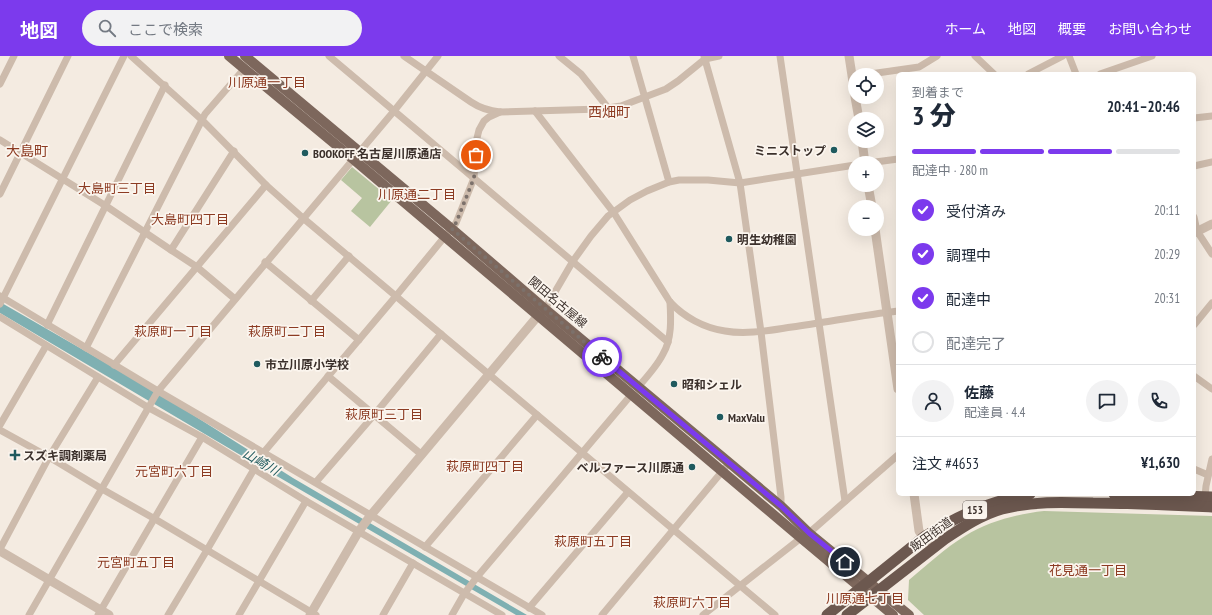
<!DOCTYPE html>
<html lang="ja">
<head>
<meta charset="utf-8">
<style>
	:root { --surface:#fff; --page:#f2f2f3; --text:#1f2937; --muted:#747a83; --line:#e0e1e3; --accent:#7c3aed }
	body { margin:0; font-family:"PT Sans Narrow","Noto Sans JP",sans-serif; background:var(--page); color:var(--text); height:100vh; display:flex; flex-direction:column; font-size:15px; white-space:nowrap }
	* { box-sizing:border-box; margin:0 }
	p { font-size:13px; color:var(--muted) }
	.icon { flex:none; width:22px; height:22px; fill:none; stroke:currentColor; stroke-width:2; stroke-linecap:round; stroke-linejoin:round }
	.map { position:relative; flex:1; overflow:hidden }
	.sheet { position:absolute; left:896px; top:16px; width:300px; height:424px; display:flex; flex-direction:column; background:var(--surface); border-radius:6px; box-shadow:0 4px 16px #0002 }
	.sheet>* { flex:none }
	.tools { position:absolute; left:848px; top:12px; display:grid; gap:8px }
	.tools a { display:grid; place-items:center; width:36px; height:36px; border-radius:50%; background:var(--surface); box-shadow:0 4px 16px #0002; font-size:20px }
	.pin { position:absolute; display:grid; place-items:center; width:34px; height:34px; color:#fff; margin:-17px; border:2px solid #fff; border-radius:50%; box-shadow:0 1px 4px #0007 }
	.courier { position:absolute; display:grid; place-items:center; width:40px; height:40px; margin:-20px; border:3px solid #7c3aed; border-radius:50%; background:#fff; color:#222; box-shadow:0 1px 5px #0007 }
	.overview em { font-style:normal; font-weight:800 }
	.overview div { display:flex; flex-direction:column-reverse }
	.overview { display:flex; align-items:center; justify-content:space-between; height:68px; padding:0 16px }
	h1 { font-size:26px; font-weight:800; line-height:30px }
	.bar { display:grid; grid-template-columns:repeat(4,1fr); gap:6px 4px; align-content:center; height:48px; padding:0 16px }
	.bar i { height:5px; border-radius:3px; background:var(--line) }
	.bar .selected { background:var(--accent) }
	.bar p { grid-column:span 4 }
	.line { display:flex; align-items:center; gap:10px; padding:0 16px; border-top:1px solid var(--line) }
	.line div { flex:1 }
	.round { display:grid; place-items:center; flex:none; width:42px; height:42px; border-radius:21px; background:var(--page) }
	ol { padding:0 16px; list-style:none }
	li { display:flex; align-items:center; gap:12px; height:44px }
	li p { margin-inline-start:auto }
	li .icon { padding:4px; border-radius:50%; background:var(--accent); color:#fff; stroke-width:4 }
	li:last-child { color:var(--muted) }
	li i { width:22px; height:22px; border:2px solid var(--line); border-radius:50% }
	header { display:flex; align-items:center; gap:24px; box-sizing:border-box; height:56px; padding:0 20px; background:var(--accent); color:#fff }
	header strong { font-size:19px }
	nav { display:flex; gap:22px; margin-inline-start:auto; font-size:14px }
	.search { width:280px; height:36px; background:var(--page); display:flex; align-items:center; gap:10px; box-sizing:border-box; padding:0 14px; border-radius:22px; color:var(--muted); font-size:15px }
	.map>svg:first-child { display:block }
	.green { fill:#b8c4a0 }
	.water { fill:#7fb0b2 }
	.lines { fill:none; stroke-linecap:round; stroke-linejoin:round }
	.minor { stroke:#cdbbac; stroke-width:7 }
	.tertiary { stroke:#cdbbac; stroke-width:9 }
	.primary { stroke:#7d675c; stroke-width:10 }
	.trunk { stroke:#6c584f; stroke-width:11 }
	.done { stroke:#7c716b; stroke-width:4; stroke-dasharray:0 7.2 }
	.route { stroke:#7c3aed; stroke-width:5 }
	.poi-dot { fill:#1f5a5e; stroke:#fbf5ee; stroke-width:1.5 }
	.labels { text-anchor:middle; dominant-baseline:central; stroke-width:3.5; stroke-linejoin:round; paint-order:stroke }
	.shield { fill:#fbf5ee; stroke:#756b66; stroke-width:1 }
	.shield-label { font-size:11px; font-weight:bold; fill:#3b302b }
	.poi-label { font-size:12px; font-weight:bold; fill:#3b302b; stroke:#fbf5ee; text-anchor:start }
	.street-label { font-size:12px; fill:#3b302b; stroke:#fbf5ee }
	.neighbourhood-label { font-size:13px; fill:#8c3b22; stroke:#fbf5ee }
	.water-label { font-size:13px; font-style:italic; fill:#1f5a5e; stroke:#fbf5ee }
	.quarter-label { font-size:14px; fill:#8c3b22; stroke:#fbf5ee }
</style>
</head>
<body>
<header>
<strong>地図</strong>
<div class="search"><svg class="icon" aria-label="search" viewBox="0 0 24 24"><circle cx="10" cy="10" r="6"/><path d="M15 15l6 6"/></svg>ここで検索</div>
<nav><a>ホーム</a><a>地図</a><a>概要</a><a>お問い合わせ</a></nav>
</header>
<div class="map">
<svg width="1212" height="559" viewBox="0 0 1212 559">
	<rect width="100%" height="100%" fill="#f4ebe1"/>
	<g class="green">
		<polygon points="352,111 392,144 370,171 351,155 362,142 341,124"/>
		<path d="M1044,455L1212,460V559H924L908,544L909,524C927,509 945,492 965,480C989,465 1017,458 1044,455Z"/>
	</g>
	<polygon class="water" points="0,246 160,338 293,422 527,559 516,559 237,397 0,257"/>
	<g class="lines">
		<g class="minor">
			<polyline points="131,0 202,64 266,129 303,162 775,559"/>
			<polyline points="329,0 668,286"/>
			<path d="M404,0L471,46C480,52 489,55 500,56L601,53L621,50L666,33L678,25L705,3L719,0"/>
			<polyline points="559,0 581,18 609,53"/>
			<polyline points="633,0 669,126"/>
			<polyline points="704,0 740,127 761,276 781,441 781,450"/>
			<polyline points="780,0 845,445"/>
			<polyline points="975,0 994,18"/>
			<polyline points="1069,0 1076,18"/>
			<polyline points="1028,18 1063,0"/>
			<polyline points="1100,18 1152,0"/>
			<polyline points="863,19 919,11 937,0"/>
			<polyline points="0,28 14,0"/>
			<path d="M535,55L614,157L670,246C684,261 704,272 725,275C747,279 771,274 792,271C828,266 863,259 898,255"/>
			<polyline points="1194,62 1212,60"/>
			<polyline points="0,84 106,150 171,194 197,211 235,243"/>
			<polyline points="868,107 898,103"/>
			<polyline points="1194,110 1212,106"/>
			<polyline points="0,138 68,0"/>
			<polyline points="1194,161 1197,175 1212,198"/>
			<polyline points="171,194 234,95"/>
			<polyline points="265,206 359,284"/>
			<polyline points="0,240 158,335 542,559"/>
			<polyline points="311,245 349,200"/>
			<polyline points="0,248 124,0"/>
			<polyline points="545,253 573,205 591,180 608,160 630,144 647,135 669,126 679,124 708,124 740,127 855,109"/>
			<polyline points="0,261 149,352 202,381 306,445 502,559"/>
			<polyline points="47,269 165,29"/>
			<polyline points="1194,269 1212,247"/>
			<polyline points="86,292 202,64 205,58 244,13"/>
			<polyline points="114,309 266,129"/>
			<polyline points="328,320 422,399"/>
			<polyline points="1194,320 1212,333"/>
			<path d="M638,331C647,321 657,310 663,298C672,283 671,263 670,246"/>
			<polyline points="0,369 46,290"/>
			<polyline points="0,374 49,401 102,433 155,463 316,559"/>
			<polyline points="1194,413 1208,419"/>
			<polyline points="316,426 374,359 441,278"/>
			<polyline points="1205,441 1206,430 1212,403"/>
			<polyline points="809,477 898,399"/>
			<polyline points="425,491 537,359"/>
			<polyline points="0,493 49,401 98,321"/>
			<polyline points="529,552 628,436"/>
			<polyline points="29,559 158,335 394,55 438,0"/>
			<polyline points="98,559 202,381"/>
			<polyline points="168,559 207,494 264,396 396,240 456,167 474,122 476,86 479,74 484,65 489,61 500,56"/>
			<polyline points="239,559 306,445"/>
			<polyline points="383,559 413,507"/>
			<polyline points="452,559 464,538 477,521 631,339"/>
			<polyline points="602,559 725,412"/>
			<polyline points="703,559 801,482"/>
		</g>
		<g class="tertiary">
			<polyline points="849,0 855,39"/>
			<polyline points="855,41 859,63"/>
			<polyline points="862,85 865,107"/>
			<polyline points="868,129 872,151"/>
			<polyline points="875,173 898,333"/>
			<polyline points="1194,177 1212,168"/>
			<polyline points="914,438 919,475 932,492"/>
			<polyline points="0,495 109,559"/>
			<polyline points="310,559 359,475 371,459 542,255"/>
		</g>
		<g class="primary">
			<polyline points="229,0 353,103 801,482 893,559"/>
			<polyline points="245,0 452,173 545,253 781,450 809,477 909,559"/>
		</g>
		<g class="trunk">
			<polyline points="1114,438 1212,441"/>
			<path d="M827,559L924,481C959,459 988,446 1030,438"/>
			<path d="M847,559L945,483C963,471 981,459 1002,453C1032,445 1062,446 1093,447C1133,447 1172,449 1212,451"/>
		</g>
	</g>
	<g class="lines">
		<polyline class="done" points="476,99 474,122 456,167 452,173 602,301"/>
		<polyline class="route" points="602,301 781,450 809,477 845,506"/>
	</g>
	<g class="poi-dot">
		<circle cx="834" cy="94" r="4"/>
		<circle cx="305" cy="97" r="4"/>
		<circle cx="729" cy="183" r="4"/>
		<circle cx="257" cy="308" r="4"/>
		<circle cx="674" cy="328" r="4"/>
		<circle cx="720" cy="361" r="4"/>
		<path d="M13 393h4v4h4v4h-4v4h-4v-4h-4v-4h4z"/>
		<circle cx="692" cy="411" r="4"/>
	</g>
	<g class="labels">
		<rect class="shield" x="963" y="445" width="24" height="18" rx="3"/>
		<g class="shield-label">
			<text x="975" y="454">153</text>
		</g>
		<g class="poi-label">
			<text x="826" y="94" text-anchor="end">ミニストップ</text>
			<text x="313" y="97">BOOKOFF 名古屋川原通店</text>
			<text x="737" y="183">明生幼稚園</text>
			<text x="265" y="308">市立川原小学校</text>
			<text x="682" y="328">昭和シェル</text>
			<text x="728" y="361">MaxValu</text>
			<text x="23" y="399">スズキ調剤薬局</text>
			<text x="684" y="411" text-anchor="end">ベルファース川原通</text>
		</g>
		<g class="street-label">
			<text transform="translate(558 246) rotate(40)">関田名古屋線</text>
			<text transform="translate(931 478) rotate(-36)">飯田街道</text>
		</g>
		<g class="neighbourhood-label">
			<text x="267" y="26">川原通一丁目</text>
			<text x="117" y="132">大島町三丁目</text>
			<text x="417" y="138">川原通二丁目</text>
			<text x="190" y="163">大島町四丁目</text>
			<text x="173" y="275">萩原町一丁目</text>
			<text x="287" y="275">萩原町二丁目</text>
			<text x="384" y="358">萩原町三丁目</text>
			<text x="485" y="410">萩原町四丁目</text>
			<text x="174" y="415">元宮町六丁目</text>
			<text x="593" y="485">萩原町五丁目</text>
			<text x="136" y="506">元宮町五丁目</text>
			<text x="1088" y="514">花見通一丁目</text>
			<text x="865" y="542">川原通七丁目</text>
			<text x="692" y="546">萩原町六丁目</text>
		</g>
		<g class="water-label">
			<text transform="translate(261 406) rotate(30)">山崎川</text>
		</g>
		<g class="quarter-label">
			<text x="609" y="56">西畑町</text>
			<text x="27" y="95">大島町</text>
		</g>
	</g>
</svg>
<div class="tools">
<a><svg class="icon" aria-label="locate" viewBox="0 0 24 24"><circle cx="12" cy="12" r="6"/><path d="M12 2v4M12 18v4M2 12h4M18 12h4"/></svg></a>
<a><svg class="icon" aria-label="layers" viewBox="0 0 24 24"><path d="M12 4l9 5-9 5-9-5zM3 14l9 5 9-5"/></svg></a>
<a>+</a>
<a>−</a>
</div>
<div class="pin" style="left:476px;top:99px;background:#ea580c"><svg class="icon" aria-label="bag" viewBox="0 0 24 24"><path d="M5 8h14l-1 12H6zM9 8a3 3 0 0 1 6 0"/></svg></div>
<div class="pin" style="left:845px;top:506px;background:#1f2937"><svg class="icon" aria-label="home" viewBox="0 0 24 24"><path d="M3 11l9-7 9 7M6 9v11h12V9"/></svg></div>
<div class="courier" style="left:602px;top:301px"><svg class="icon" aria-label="bike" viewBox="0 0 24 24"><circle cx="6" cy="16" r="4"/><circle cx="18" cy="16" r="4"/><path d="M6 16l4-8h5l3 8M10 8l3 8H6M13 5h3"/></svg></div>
<section class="sheet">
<div class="overview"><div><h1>3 分</h1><p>到着まで</p></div><em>20:41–20:46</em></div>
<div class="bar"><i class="selected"></i><i class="selected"></i><i class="selected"></i><i></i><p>配達中 · 280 m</p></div>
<ol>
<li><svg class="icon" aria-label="check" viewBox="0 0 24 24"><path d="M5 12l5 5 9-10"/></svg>受付済み<p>20:11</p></li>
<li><svg class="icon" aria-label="check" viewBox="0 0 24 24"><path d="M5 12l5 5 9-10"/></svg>調理中<p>20:29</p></li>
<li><svg class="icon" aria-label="check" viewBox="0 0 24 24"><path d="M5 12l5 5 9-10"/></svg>配達中<p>20:31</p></li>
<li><i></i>配達完了</li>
</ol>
<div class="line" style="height:72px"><a class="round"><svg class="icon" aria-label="person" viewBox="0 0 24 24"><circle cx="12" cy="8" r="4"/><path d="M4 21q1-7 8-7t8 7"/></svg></a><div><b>佐藤</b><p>配達員 · 4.4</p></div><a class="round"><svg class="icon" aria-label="chat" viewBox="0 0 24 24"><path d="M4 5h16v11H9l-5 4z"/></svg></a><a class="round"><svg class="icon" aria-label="phone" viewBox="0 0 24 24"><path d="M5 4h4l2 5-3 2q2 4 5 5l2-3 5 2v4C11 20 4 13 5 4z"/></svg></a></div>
<div class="line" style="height:52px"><div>注文 #4653</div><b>¥1,630</b></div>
</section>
</div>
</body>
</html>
